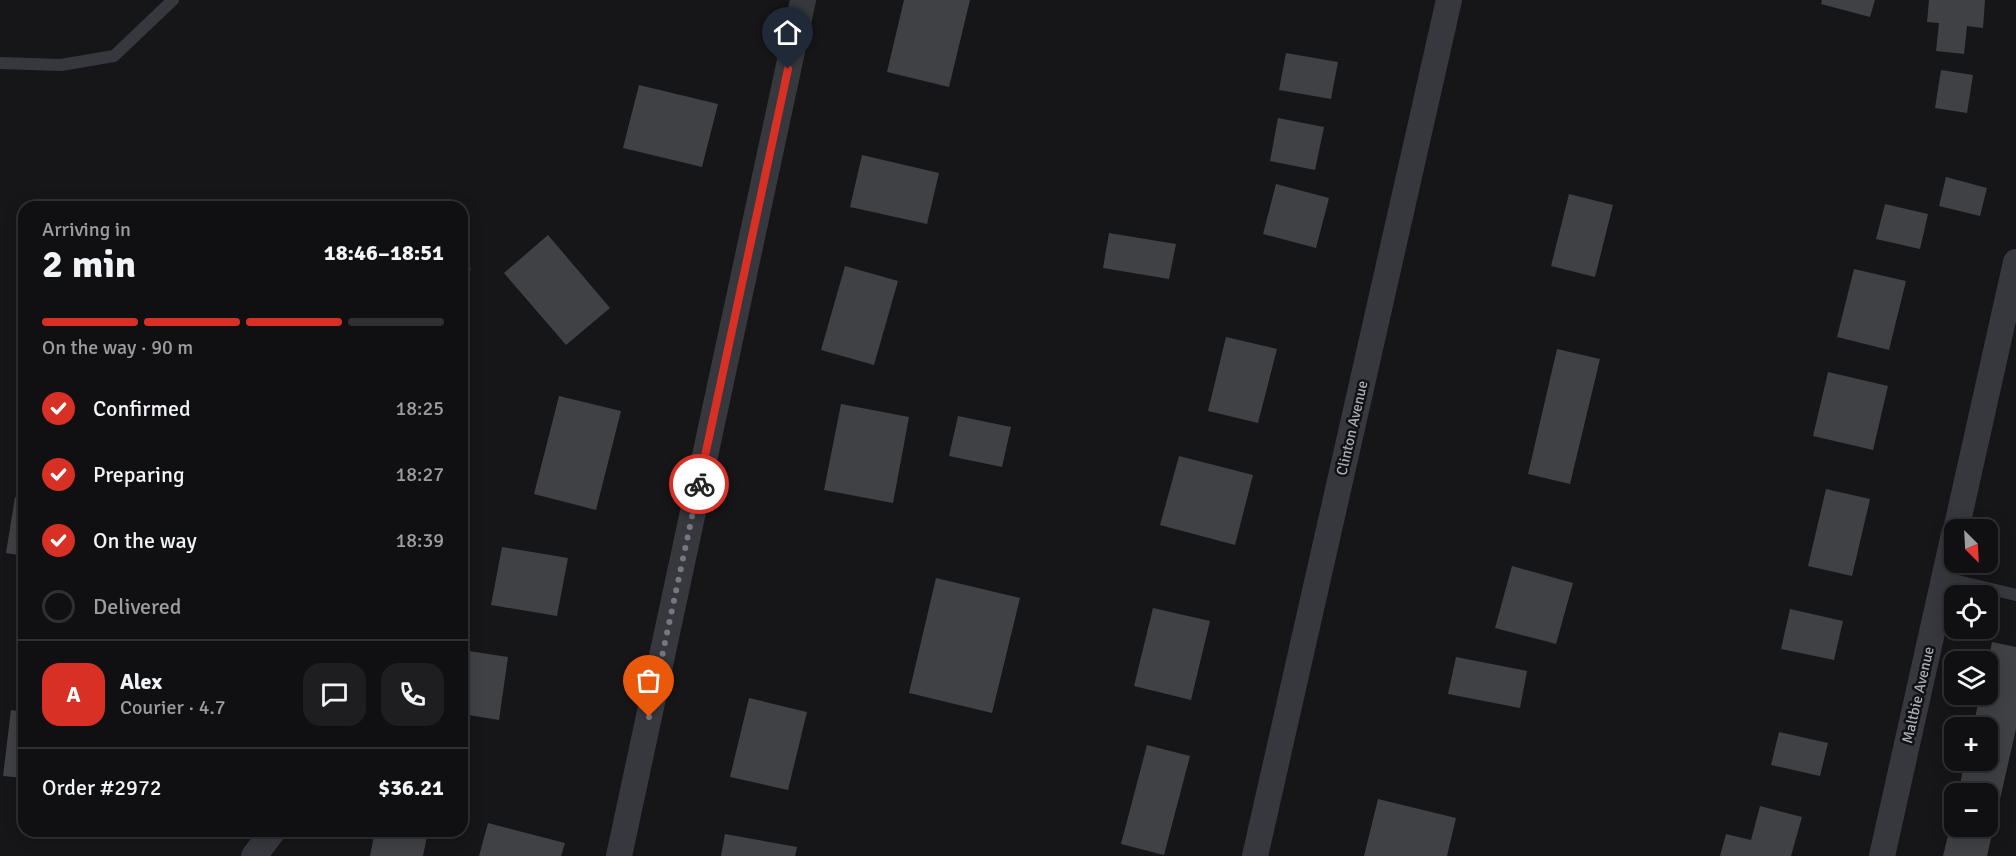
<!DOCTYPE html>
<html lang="en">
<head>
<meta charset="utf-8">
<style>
	:root { --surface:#101012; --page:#1e1e20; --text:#f1f3f6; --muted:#9c9d9f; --line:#303032; --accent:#d93025 }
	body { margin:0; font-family:Signika,sans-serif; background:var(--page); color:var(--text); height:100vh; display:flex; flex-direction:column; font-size:22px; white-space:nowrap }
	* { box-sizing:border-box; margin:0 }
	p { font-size:20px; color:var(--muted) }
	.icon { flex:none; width:33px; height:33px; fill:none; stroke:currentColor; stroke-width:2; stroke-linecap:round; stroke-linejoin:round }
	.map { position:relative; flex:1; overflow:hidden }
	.panel { position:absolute; left:18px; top:201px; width:450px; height:636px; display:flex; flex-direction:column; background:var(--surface); border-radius:18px; box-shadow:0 3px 15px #0003,0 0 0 2px var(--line) }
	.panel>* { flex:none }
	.needle { width:39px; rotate:156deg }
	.buttons { position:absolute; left:1944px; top:519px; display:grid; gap:12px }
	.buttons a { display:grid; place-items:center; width:54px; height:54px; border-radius:12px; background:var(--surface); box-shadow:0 3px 15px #0003,0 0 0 2px var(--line); font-size:30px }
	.pin { position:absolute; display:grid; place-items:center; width:51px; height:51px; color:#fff; margin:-62px -26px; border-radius:50% 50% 50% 0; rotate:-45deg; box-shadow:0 0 6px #0007 }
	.pin .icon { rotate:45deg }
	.courier { position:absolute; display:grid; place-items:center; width:60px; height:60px; margin:-30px; border:4px solid #d93025; border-radius:50%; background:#fff; color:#222; box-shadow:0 2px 8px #0007 }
	.head em { font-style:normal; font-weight:700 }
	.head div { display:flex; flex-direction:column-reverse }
	.head { display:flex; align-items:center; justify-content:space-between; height:102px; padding:0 24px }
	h1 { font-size:39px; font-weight:700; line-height:45px }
	.bar { display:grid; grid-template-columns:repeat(4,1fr); gap:9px 6px; align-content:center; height:72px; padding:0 24px }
	.bar i { height:8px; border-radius:4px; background:var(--line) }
	.bar .on { background:var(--accent) }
	.bar p { grid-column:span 4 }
	.line { display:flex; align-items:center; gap:15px; padding:0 24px; border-top:2px solid var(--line) }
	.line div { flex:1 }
	.round { display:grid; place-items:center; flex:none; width:63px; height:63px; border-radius:18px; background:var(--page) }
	ol { padding:0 24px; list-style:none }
	li { display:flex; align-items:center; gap:18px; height:66px }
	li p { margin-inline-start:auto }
	li .icon { padding:6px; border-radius:50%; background:var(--accent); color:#fff; stroke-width:4 }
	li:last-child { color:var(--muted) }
	li i { width:33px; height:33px; border:3px solid var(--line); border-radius:50% }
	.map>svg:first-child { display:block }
	.building { fill:#404145 }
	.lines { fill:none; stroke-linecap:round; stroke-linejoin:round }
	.service { stroke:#37383d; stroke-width:12 }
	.minor { stroke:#37383d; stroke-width:26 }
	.done { stroke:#757880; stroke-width:6; stroke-dasharray:0 10.8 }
	.route { stroke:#d93025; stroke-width:8 }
	.labels { text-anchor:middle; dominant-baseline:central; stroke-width:5; stroke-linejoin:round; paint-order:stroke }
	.street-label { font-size:15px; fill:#a8adb8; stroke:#111113 }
</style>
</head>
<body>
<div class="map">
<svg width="2016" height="856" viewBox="0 0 2016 856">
	<rect width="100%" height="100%" fill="#161618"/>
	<g class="building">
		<polygon points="904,0 970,0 949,87 887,72"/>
		<polygon points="1822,0 1875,0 1870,17 1821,4"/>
		<polygon points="1929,0 1985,0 1983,28 1967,26 1964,54 1936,51 1939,23 1927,22"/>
		<polygon points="1286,53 1338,62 1331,99 1279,90"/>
		<polygon points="1941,70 1973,75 1967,113 1935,108"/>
		<polygon points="639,85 718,104 702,167 623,148"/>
		<polygon points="1278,118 1324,127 1315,170 1270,161"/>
		<polygon points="862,155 939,173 927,224 850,207"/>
		<polygon points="1946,177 1987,188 1980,216 1939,206"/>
		<polygon points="1276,184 1329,198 1316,248 1263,234"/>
		<polygon points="1569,194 1613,205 1595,277 1551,266"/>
		<polygon points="1885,204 1928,214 1920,249 1876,239"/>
		<polygon points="1109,233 1176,244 1169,279 1103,268"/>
		<polygon points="548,235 610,308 566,345 504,273"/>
		<polygon points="462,244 471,270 462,273"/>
		<polygon points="845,266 898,281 874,365 821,350"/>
		<polygon points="1854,269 1906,281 1889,350 1837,337"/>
		<polygon points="1226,337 1277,349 1258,423 1208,411"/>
		<polygon points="1557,349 1600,359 1570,484 1528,474"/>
		<polygon points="1828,372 1888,386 1873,450 1813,436"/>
		<polygon points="559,396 621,411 596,510 534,494"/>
		<polygon points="841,404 909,417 893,503 824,490"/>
		<polygon points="958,416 1011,427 1002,467 949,456"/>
		<polygon points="1179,456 1253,475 1235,545 1160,525"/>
		<polygon points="1826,489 1870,499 1852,576 1808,566"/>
		<polygon points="15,497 24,499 24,556 6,553"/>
		<polygon points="502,547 568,558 557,616 491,605"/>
		<polygon points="1512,566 1573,583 1556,644 1495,628"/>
		<polygon points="936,578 1020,598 992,713 909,693"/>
		<polygon points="1153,608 1210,621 1191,700 1134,686"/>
		<polygon points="1790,609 1843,621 1834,660 1781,649"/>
		<polygon points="1992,642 2016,647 2016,729 1987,856 1943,856 1954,811 1954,826 1988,826 1988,794 1958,794 1965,760 1988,760 1988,728 1973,728 1980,694 1988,694 1988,662"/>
		<polygon points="462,650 508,657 499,720 462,714"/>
		<polygon points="1456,657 1527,671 1520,708 1448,694"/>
		<polygon points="749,698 807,712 788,790 730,777"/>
		<polygon points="11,710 24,712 24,778 3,776"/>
		<polygon points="1779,732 1828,743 1820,776 1771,765"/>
		<polygon points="1147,745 1190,756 1164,855 1121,844"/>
		<polygon points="1378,799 1456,818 1447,856 1364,856"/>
		<polygon points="1760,806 1802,817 1791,856 1720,856 1726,834 1751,840"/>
		<polygon points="488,823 565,843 561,856 479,856"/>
		<polygon points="375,831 428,831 423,856 370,856"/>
		<polygon points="725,834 797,847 795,856 721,856"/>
	</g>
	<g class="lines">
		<g class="service">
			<polyline points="0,63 61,65 114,56 173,0"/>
			<polyline points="1945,578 2016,595"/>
		</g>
		<g class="minor">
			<polyline points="1956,530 2016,262"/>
			<polyline points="254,856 273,831"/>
			<polyline points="619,856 803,0"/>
			<polyline points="1255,856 1449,0"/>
			<polyline points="1882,856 1954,534"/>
		</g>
	</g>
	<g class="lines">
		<polyline class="done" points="649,717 699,484"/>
		<polyline class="route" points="699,484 788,69"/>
	</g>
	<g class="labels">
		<g class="street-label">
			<text transform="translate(1352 428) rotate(-77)">Clinton Avenue</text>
			<text transform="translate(1918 695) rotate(-77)">Maltbie Avenue</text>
		</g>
	</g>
</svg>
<div class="buttons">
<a><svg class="needle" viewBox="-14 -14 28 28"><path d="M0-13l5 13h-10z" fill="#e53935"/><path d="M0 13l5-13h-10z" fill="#9c9d9f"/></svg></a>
<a><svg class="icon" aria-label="locate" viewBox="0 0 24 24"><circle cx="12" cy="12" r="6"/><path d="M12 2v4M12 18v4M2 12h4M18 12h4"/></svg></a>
<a><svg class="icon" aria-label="layers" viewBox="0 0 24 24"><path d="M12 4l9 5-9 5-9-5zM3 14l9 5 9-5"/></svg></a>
<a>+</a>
<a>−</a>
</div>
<div class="pin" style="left:649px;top:717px;background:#ea580c"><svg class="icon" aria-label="bag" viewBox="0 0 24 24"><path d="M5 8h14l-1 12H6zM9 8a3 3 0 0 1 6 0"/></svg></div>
<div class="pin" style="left:788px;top:69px;background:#1f2937"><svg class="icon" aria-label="home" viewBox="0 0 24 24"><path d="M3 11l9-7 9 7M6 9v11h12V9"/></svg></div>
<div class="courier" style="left:699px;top:484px"><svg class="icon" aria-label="bike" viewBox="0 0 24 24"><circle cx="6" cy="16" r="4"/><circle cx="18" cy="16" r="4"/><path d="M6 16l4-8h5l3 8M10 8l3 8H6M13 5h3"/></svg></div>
<section class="panel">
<div class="head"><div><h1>2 min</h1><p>Arriving in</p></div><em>18:46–18:51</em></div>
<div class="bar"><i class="on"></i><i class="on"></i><i class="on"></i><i></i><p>On the way · 90 m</p></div>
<ol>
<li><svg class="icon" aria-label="check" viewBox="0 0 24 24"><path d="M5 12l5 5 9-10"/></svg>Confirmed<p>18:25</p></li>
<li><svg class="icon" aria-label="check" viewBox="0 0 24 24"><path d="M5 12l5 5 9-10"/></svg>Preparing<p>18:27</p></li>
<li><svg class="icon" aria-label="check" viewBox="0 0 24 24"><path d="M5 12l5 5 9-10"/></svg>On the way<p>18:39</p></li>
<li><i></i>Delivered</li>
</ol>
<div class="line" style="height:108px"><b class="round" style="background:var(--accent);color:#fff">A</b><div><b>Alex</b><p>Courier · 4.7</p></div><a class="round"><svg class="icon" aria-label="chat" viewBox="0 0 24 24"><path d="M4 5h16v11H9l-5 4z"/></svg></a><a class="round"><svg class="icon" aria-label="phone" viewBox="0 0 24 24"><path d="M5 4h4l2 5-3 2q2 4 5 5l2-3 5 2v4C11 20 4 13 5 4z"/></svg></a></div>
<div class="line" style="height:78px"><div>Order #2972</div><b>$36.21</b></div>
</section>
</div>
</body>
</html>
